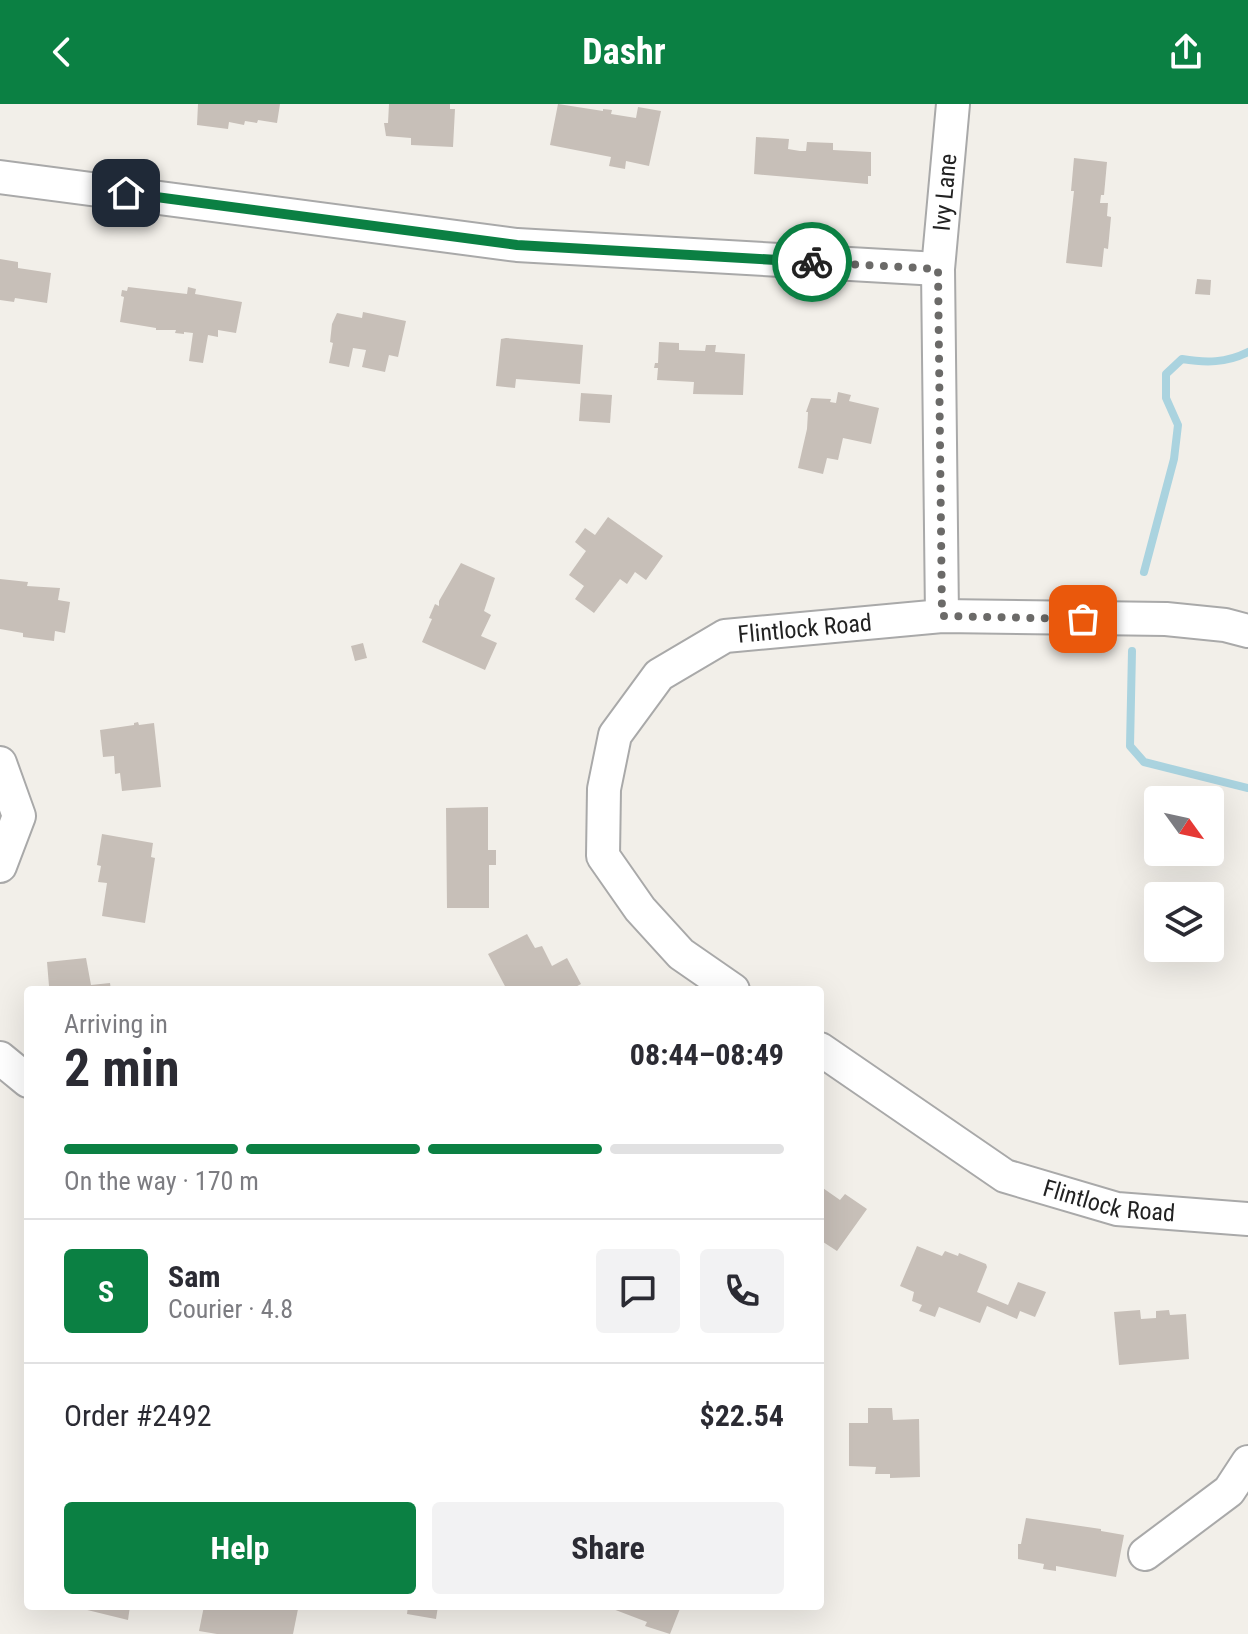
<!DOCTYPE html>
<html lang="en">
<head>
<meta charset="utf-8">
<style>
	:root { --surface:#fff; --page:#f2f2f3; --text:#2b2b33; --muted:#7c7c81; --line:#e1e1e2; --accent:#0b8043 }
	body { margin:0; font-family:"Roboto Condensed",sans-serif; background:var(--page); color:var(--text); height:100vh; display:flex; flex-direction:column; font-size:30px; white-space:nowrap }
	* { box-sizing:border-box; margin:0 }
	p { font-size:26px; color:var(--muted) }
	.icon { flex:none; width:44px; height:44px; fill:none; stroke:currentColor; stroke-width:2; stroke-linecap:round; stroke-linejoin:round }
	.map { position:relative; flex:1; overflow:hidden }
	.details { position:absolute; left:24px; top:882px; width:800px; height:624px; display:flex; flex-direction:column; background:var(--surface); border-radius:8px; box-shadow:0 8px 32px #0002 }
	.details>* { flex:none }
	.needle { width:52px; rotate:123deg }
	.buttons { position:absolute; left:1144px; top:682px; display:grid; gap:16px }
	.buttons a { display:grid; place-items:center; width:80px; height:80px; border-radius:8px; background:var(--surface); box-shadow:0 8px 32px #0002; font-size:40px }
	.pin { position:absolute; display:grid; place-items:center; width:68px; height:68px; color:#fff; margin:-34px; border-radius:16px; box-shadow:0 4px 12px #0006 }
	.courier { position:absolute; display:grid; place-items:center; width:80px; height:80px; margin:-40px; border:6px solid #0b8043; border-radius:50%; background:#fff; color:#222; box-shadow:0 2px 10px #0007 }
	.summary em { font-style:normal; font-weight:700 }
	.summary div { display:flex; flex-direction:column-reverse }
	.summary { display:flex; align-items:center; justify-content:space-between; height:136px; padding:0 40px }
	h1 { font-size:52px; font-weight:700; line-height:60px }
	.bar { display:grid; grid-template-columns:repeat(4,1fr); gap:12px 8px; align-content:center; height:96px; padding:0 40px }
	.bar i { height:10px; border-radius:6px; background:var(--line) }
	.bar .on { background:var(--accent) }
	.bar p { grid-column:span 4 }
	.line { display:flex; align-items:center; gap:20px; padding:0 40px; border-top:2px solid var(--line) }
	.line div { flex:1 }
	.round { display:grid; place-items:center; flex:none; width:84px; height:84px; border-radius:8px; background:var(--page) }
	.button { display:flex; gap:16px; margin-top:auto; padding:16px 40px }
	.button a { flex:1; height:92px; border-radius:8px; background:var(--accent); color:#fff; font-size:32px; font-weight:700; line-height:92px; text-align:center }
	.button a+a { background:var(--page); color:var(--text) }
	header { display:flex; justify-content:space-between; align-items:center; height:104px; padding:0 40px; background:var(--accent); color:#fff; font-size:36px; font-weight:700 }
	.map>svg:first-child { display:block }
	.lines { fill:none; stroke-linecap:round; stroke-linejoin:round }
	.stream { stroke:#aad3df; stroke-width:8 }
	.building { fill:#c7bfb8 }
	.minor-casing { stroke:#a9a9a9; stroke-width:36 }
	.minor { stroke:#fff; stroke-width:32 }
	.done { stroke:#6b6a68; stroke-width:8; stroke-dasharray:0 14.4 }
	.route { stroke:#0b8043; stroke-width:10 }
	.labels { text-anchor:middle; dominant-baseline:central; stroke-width:7; stroke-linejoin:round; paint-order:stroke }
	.street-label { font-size:24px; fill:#222; stroke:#fff }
</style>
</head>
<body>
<header><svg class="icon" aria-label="back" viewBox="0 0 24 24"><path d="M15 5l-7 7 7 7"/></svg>Dashr<svg class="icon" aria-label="share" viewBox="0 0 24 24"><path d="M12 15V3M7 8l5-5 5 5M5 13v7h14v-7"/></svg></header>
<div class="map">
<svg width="1248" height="1530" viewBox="0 0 1248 1530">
	<rect width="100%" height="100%" fill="#f2efe9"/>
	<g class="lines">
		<g class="stream">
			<path d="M1144,468L1174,355L1178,321L1166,294V270L1182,255C1206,259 1226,259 1248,248"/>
			<polyline points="1132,547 1130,642 1144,658 1248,684"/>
		</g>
	</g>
	<g class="building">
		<polygon points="198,0 280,0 277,19 258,16 257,19 245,17 244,21 229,18 228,25 197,21"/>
		<polygon points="389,0 450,0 450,5 455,5 453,43 411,41 411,34 386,32 384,19 388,19"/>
		<polygon points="558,0 603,7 603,5 612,6 611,10 636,14 638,3 661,7 649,62 626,57 625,65 609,62 611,53 550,41"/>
		<polygon points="756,33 789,35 788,45 800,47 806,47 807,38 833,39 833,46 871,48 871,72 868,72 868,80 754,70"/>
		<polygon points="1074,54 1107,58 1104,91 1101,91 1100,99 1108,99 1107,112 1111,113 1108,145 1104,144 1102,163 1066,159 1074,87 1071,87"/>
		<polygon points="0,155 18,158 18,164 51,169 47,199 15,194 14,198 0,196"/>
		<polygon points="1197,175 1211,176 1210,191 1195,190"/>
		<polygon points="128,183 187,190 188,183 196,185 195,190 242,198 236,229 218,226 218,233 208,231 203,259 189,257 193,229 184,228 184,230 175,229 176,226 156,226 156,224 120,218 124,193 121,192 122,186 127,187"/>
		<polygon points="363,208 406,217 398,253 389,251 385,268 362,263 366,246 353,244 349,263 329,259 333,239 330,238 332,220 337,209 362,214"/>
		<polygon points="506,234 583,241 580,280 516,275 515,284 496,282 501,235"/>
		<polygon points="659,238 679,239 679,246 705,247 706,241 716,241 715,248 745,250 743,291 693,290 694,278 657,276 658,264 654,264 655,259 658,259"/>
		<polygon points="838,288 851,291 849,297 879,304 871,340 843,334 838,356 827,354 823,370 798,364 807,325 808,308 806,308 811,294 831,295 830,298 836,299"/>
		<polygon points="581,289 612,291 610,319 579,317"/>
		<polygon points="608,413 663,452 646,476 635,468 627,480 620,475 594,509 575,495 584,482 569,471 586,447 575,438 585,424 595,431"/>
		<polygon points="461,459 495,474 484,507 491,511 481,532 497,539 485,566 422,538 432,515 429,514 435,500 439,502 439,497"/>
		<polygon points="0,475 28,478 27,482 60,484 58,496 70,498 65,529 55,527 54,537 23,533 23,529 0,525"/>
		<polygon points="363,539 367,554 355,557 351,542"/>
		<polygon points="138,618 139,621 154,619 161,683 122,687 120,669 115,670 114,652 103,653 100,626 134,621 134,619"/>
		<polygon points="488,703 488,746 496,746 496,761 489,761 489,804 447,804 446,704"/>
		<polygon points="102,730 153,739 151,753 155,754 145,819 102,812 107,779 98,778 101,762 97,761"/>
		<polygon points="527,830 535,844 542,842 552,862 567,854 581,880 570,886 507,886 488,850"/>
		<polygon points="86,854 91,881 110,879 111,886 41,886 41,883 49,882 47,858"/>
		<polygon points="820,1082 840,1096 845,1090 867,1105 837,1147 820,1136"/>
		<polygon points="917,1142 942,1152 945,1147 958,1152 959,1149 986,1160 987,1163 977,1188 1008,1201 1018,1178 1046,1188 1035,1213 1020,1207 1017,1215 987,1202 980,1219 939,1203 935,1213 919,1207 922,1201 912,1197 914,1188 900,1182"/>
		<polygon points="1140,1206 1141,1215 1156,1214 1156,1207 1169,1206 1170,1211 1186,1210 1189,1255 1119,1261 1114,1208"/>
		<polygon points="868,1304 892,1304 893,1316 919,1315 920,1373 890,1374 890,1370 875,1370 876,1363 849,1362 849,1319 868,1319"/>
		<polygon points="1026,1414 1101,1425 1101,1427 1124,1431 1116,1473 1056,1462 1056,1467 1043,1465 1044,1460 1018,1455 1018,1440 1021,1440"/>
		<polygon points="71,1502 130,1502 128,1516"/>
		<polygon points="204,1502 288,1502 298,1505 293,1530 217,1530 199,1527"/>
		<polygon points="408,1502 438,1502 436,1515 407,1510"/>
		<polygon points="605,1502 681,1502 670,1530 645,1522 647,1518"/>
	</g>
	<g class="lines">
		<g class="minor-casing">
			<g id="minor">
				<polyline points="0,73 517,141 938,165"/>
				<path id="s1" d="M942,512L938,165L953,0"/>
				<polyline points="0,659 19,712 0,762"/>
				<path id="s2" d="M733,886L681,850L640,805L603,752L604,685L615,631L659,571L725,532L942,512L1166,515L1225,521L1248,527"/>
				<path id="s3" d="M820,945L1005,1072L1117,1105L1248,1115"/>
				<polyline points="0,954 28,977"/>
				<polyline points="1145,1450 1229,1387 1248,1358"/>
			</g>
		</g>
		<use href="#minor" class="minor"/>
	</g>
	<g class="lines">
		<polyline class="done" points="812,158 938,165 942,512 1083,515"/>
		<polyline class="route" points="126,89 517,141 812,158"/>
	</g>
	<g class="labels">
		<g class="street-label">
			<text stroke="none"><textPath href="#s1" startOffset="424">Ivy Lane</textPath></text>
			<text stroke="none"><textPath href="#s2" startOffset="542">Flintlock Road</textPath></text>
			<text stroke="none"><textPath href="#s3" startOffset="332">Flintlock Road</textPath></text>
		</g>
	</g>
</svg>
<div class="buttons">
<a><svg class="needle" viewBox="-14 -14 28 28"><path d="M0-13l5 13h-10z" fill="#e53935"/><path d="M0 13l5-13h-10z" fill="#7c7c81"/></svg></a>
<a><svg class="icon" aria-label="layers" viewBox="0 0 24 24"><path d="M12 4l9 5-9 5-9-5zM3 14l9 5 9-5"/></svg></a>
</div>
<div class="pin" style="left:1083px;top:515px;background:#ea580c"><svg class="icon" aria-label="bag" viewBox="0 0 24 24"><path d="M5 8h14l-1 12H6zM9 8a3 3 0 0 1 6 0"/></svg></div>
<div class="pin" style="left:126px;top:89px;background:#1f2937"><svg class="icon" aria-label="home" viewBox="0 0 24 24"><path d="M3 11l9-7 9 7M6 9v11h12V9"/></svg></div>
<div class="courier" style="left:812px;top:158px"><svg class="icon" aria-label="bike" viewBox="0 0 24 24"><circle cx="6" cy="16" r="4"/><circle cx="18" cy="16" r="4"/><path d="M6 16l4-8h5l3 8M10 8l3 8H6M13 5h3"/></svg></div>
<section class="details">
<div class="summary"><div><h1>2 min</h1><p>Arriving in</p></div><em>08:44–08:49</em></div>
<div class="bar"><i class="on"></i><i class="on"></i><i class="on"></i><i></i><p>On the way · 170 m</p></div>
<div class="line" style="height:144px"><b class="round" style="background:var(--accent);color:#fff">S</b><div><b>Sam</b><p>Courier · 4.8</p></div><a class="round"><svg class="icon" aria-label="chat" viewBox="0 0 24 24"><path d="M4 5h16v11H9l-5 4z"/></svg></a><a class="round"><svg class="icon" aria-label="phone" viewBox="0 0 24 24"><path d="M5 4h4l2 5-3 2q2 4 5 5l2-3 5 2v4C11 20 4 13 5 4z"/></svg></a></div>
<div class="line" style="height:104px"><div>Order #2492</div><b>$22.54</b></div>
<div class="button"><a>Help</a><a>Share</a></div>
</section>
</div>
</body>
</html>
